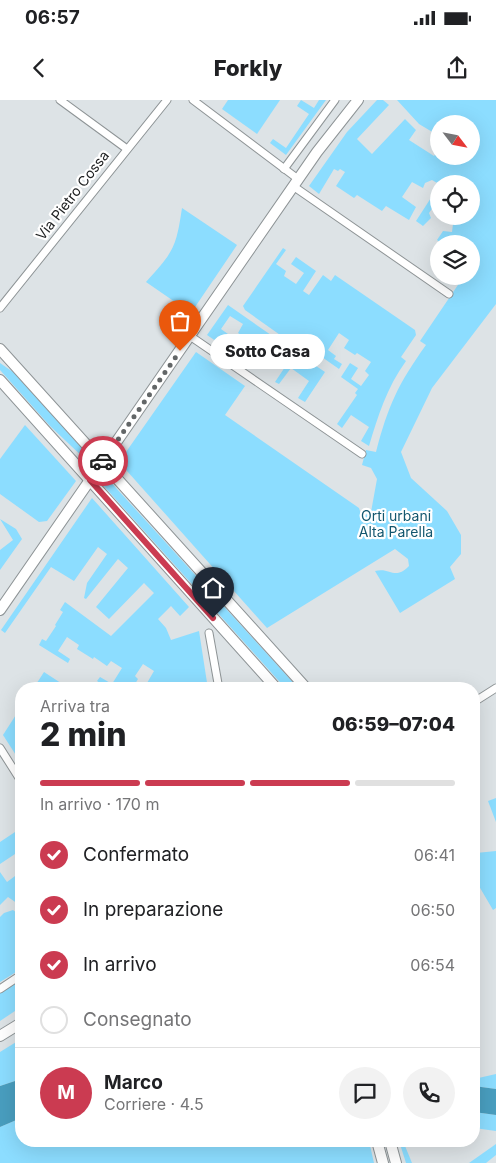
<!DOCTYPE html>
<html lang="it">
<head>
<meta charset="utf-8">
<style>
	:root { --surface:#fff; --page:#f2f2f2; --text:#202124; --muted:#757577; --line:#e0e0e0; --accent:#cb3b51 }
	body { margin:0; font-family:Inter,sans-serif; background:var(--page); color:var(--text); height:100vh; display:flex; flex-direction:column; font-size:19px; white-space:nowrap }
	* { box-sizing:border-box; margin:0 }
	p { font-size:16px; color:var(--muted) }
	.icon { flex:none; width:28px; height:28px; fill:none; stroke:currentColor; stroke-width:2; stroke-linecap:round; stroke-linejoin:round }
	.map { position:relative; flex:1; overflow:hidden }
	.side { position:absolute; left:15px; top:582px; width:465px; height:465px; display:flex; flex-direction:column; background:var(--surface); border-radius:20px; box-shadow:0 5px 20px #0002 }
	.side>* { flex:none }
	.needle { width:32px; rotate:122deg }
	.controls { position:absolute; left:430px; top:15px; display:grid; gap:10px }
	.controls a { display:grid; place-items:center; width:50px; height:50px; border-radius:50%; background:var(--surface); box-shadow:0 5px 20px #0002; font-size:25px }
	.pin { position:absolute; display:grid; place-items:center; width:42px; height:42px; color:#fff; margin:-51px -21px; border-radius:50% 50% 50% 0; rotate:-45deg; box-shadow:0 0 5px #0007 }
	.pin .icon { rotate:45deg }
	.courier { position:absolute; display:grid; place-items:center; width:50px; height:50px; margin:-25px; border:4px solid #cb3b51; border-radius:50%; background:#fff; color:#222; box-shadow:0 1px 6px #0007 }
	.bubble { position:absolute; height:35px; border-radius:18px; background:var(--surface); box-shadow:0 5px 20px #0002; font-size:16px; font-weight:800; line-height:35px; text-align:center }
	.summary em { font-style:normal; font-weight:800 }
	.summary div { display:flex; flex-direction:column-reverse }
	.summary { display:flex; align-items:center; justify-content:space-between; height:85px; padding:0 25px }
	h1 { font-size:32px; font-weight:800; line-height:38px }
	.bar { display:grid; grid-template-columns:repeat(4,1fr); gap:8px 5px; align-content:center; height:60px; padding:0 25px }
	.bar i { height:6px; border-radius:4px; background:var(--line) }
	.bar .current { background:var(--accent) }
	.bar p { grid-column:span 4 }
	.line { display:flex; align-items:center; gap:12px; padding:0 25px; border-top:1px solid var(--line) }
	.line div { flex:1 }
	.round { display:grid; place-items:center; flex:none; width:52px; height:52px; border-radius:26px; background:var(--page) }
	ol { padding:0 25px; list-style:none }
	li { display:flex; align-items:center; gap:15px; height:55px }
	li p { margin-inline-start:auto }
	li .icon { padding:5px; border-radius:50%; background:var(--accent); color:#fff; stroke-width:4 }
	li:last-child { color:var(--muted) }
	li i { width:28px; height:28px; border:2px solid var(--line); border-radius:50% }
	.status { display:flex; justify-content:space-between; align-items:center; height:35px; padding:0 25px; background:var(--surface); direction:ltr }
	.status svg { height:14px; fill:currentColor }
	header { display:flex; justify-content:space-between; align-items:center; height:65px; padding:0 25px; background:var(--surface); font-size:22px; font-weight:800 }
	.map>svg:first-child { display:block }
	.green { fill:#8cddff }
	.water { fill:#499ebf }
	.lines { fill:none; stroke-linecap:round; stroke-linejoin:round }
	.street-casing { stroke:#8e9496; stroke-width:9 }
	.secondary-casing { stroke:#8e9496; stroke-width:12 }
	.street { stroke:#fff; stroke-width:7 }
	.secondary { stroke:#fff; stroke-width:10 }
	.done { stroke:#626667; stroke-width:5; stroke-dasharray:0 9 }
	.route { stroke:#cb3b51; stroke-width:6 }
	.labels { text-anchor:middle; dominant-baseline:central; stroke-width:4.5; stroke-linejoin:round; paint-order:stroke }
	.street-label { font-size:14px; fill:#202223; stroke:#fff }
	.park-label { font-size:14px; fill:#13576f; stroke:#fff }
</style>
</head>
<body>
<div class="status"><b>06:57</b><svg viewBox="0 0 49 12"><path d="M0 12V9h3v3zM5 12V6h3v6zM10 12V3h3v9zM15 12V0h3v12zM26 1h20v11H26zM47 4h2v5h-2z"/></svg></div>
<header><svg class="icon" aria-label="back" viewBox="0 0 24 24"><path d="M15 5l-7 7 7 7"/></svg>Forkly<svg class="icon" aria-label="share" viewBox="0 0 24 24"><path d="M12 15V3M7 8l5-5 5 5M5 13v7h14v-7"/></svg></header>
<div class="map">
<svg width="496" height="1063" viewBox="0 0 496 1063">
	<rect width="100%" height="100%" fill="#dde3e6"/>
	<g class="green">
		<polygon points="228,0 280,0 257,34 222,9"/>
		<polygon points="301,0 314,8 319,0 326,0 286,55 270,43 273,39 286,48 309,14 297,6"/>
		<path d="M377,0H383L389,5L357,39L372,54L405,19L416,30L409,40L434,56L439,49V56H471V24H439V36L419,24L397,0H496V204L432,288L401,352L411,378L447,411L461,435V454L450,467L455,479L400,513L375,471C391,467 394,481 409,466L408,459L395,449L267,528L119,362L196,252L245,286L225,315L359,408L362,417L371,412L377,379L371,368L362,365L366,350L376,352C388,306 398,284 426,245L420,241L464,176H471V144H442L437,140L443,131L452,132L454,116H471V84H439V99L429,113L431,118L423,126L416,121L438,87L437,83L432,80L425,83L423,88L412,82L402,97L416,107L409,120L386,106L382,111L357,95L354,98L336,86L345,72L340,69L338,71L334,69L319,94L309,86L347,32Z"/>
		<path d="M182,108L237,145L191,213L146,182C174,151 176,148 182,108Z"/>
		<path d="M283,148L286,150L276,164L286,171L284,176L296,184L304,173L291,164L296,157L316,171L303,191L309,195L323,175L331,181L335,175L415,230L416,235L401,257L406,261C387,287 378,316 369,346L361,341L369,327L351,315L342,328L337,324L357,295L355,293L358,289L341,277L350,263L358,268L351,279L361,286L369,275L365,271L371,262L357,253L355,255L344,248L349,240L339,233L328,250L336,256L334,259L342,264L339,269L309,248L307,254L245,210L243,206Z"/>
		<polygon points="228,205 271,235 262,249 238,233 243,224 230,216 221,229 228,234 222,242 246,259 245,261 207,235"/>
		<polygon points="285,245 325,272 305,302 298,298 309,281 291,268 279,284 275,282 285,267 275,261"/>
		<polygon points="0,263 13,272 89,356 87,361 50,326 0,270"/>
		<polygon points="25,325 76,381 47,421 39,422 0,394 0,359"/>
		<polygon points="104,378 107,378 299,589 286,589 102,384"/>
		<polygon points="92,398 189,507 180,516 171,506 158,519 166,528 171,540 199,531 208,589 153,589 147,583 154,571 143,564 135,576 138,579 132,589 109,589 97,581 100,577 112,584 122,568 111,561 107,566 94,557 93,559 77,549 79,545 67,537 58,551 70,559 68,563 39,545 42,539 46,541 56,526 55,525 63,512 60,510 65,502 111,536 154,493 144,483 109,519 96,507 128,468 118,459 86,499 84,498 87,483 107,454 98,447 74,481 51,467 5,533 1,530"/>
		<polygon points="0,419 16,429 22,439 0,470 0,450 13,440"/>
		<polygon points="44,572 70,589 33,589"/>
		<polygon points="21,607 21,663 3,635"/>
		<polygon points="496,698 496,722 488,701"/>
		<polygon points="21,728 21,763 15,754 0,764 0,742"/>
		<polygon points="496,751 496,808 493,810 476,781 480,771 476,753"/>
		<polygon points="0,772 7,782 15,776 21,784 21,806 8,797 0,805"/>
		<polygon points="13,810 21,816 21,828 15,832 21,841 21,869 0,882 0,817 4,813"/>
		<polygon points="21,879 21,907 0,921 0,893"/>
		<polygon points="21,939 21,979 0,986 0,952"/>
		<polygon points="496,974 496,989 474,986 474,979"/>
		<polygon points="474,1012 496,1015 496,1031 474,1028"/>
		<polygon points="21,1018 21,1041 369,1041 374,1063 0,1063 0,1027"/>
		<polygon points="399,1041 403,1041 412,1063 406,1063"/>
		<polygon points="496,1044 496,1055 486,1063 469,1063"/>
	</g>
	<g class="water">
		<polygon points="21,979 21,1018 0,1027 0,986"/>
		<polygon points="474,986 496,989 496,1015 474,1012"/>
	</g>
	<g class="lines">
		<g class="street-casing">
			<g id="street">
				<polyline points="60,0 127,49"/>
				<polyline points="193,0 298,79"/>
				<polyline points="284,69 335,0"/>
				<polyline points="293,86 449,194"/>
				<polyline points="0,208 167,0"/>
				<polyline points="190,236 362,354"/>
				<polyline points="209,533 219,589"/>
				<polyline points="474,602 496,588"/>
				<polyline points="0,648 21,681"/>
				<polyline points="0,889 21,875"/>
			</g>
		</g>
		<g class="secondary-casing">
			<g id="secondary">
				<polyline points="0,249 307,589"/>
				<polyline points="0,280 277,589"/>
				<polyline points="0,510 317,52 358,0"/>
				<polyline points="0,936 21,923"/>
				<polyline points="377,1041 383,1063"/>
				<polyline points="390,1041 396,1063"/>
			</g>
		</g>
		<use href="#street" class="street"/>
		<use href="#secondary" class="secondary"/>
	</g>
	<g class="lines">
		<polyline class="done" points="103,361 180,251"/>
		<polyline class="route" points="103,361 90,380 213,518"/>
	</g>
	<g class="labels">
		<g class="street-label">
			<text transform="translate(72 95) rotate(-52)">Via Pietro Cossa</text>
		</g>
		<g class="park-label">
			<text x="396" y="415">Orti urbani<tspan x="396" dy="16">Alta Parella</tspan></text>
		</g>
	</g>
</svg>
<div class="controls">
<a><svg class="needle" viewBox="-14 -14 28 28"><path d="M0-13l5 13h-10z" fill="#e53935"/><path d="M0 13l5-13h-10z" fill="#757577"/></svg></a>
<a><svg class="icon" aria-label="locate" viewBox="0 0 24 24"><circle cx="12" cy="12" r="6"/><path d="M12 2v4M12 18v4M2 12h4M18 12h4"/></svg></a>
<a><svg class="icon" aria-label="layers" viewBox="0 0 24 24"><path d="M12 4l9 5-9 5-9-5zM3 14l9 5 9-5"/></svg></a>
</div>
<div class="pin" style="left:180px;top:251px;background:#ea580c"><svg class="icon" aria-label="bag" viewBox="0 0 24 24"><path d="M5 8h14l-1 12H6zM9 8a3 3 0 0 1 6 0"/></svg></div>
<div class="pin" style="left:213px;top:518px;background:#1f2937"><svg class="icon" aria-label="home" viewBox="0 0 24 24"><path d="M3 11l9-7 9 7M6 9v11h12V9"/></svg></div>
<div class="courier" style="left:103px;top:361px"><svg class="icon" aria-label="car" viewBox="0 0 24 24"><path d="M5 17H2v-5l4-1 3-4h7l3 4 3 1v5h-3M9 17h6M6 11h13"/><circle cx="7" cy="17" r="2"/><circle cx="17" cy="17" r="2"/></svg></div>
<div class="bubble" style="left:210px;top:234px;width:115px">Sotto Casa</div>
<section class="side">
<div class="summary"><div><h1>2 min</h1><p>Arriva tra</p></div><em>06:59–07:04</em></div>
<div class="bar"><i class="current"></i><i class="current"></i><i class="current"></i><i></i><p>In arrivo · 170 m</p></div>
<ol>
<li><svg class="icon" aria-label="check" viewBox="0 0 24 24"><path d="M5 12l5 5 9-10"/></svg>Confermato<p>06:41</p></li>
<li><svg class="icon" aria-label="check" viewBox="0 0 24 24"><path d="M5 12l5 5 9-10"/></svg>In preparazione<p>06:50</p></li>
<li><svg class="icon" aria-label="check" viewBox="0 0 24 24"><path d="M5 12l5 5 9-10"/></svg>In arrivo<p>06:54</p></li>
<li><i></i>Consegnato</li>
</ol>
<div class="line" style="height:90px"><b class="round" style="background:var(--accent);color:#fff">M</b><div><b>Marco</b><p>Corriere · 4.5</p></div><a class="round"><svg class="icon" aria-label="chat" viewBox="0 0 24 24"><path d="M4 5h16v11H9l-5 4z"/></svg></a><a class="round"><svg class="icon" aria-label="phone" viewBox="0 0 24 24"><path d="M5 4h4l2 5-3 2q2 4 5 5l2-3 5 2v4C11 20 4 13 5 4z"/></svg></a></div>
</section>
</div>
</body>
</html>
